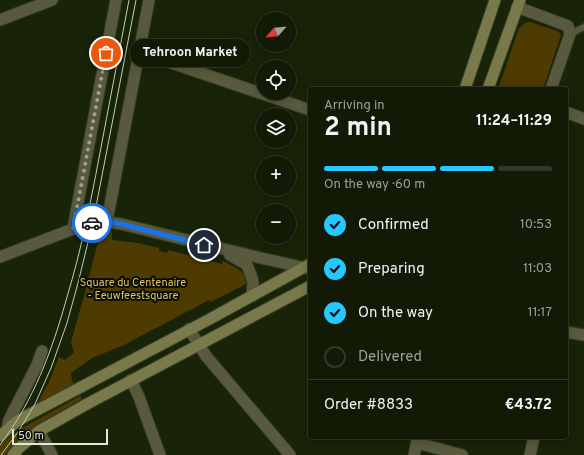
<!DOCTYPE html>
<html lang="en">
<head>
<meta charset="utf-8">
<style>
	:root { --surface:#121a05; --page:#1b230f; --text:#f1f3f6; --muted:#9ca19a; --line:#313827; --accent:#26c9fe }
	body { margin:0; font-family:Overpass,sans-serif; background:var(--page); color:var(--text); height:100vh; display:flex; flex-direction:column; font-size:15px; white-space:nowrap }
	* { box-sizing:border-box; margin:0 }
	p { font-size:13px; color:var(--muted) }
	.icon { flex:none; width:22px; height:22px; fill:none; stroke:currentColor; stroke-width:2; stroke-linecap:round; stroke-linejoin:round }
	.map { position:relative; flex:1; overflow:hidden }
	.sheet { position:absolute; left:308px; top:87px; width:260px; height:352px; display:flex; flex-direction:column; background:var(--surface); border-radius:4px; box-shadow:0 2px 10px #0003,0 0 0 1px var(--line) }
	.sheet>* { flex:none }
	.needle { width:26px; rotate:243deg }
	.tools { position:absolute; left:256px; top:12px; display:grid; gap:8px }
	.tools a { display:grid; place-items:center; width:40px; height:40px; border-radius:50%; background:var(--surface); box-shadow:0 2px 10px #0003,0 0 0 1px var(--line); font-size:20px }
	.scale { position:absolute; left:12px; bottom:10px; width:96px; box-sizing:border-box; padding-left:4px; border:2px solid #e1ead9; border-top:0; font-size:11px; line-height:14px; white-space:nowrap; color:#e1ead9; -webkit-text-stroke:3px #060b02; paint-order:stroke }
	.pin { position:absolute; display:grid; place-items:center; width:34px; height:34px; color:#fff; margin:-17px; border:2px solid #fff; border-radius:50%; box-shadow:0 1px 4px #0007 }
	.courier { position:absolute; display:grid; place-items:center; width:40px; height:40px; margin:-20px; border:3px solid #1a73e8; border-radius:50%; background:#fff; color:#222; box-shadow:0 1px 5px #0007 }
	.bubble { position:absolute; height:28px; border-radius:14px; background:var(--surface); box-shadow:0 2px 10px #0003,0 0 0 1px var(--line); font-size:13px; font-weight:700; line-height:28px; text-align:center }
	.summary em { font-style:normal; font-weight:700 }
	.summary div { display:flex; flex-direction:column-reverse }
	.summary { display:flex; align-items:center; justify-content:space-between; height:68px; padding:0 16px }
	h1 { font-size:26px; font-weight:700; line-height:30px }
	.bar { display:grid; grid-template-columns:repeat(4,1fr); gap:6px 4px; align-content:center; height:48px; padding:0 16px }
	.bar i { height:5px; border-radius:3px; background:var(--line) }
	.bar .current { background:var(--accent) }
	.bar p { grid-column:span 4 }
	.line { display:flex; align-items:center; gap:10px; padding:0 16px; border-top:1px solid var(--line) }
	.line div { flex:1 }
	ol { padding:0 16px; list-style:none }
	li { display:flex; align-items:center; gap:12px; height:44px }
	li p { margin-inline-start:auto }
	li .icon { padding:4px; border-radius:50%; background:var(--accent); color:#111; stroke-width:4 }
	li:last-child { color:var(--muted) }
	li i { width:22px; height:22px; border:2px solid var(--line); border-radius:50% }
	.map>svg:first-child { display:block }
	.green { fill:#4e3b02 }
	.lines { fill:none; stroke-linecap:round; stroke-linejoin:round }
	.service-casing { stroke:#343f24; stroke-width:8 }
	.minor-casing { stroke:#343f24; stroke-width:13 }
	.tertiary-casing { stroke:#343f24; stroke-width:13 }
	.secondary-casing { stroke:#343f24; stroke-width:13 }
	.service { stroke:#58593d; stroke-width:5.5 }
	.minor { stroke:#58593d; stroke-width:11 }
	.tertiary { stroke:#58593d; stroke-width:11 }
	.secondary { stroke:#79794b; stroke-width:11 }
	.tram { stroke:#c2ccb9; stroke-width:1 }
	.done { stroke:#9ba490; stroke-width:4; stroke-dasharray:0 7.2 }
	.route { stroke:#1a73e8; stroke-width:5 }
	.labels { text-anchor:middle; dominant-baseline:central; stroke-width:4; stroke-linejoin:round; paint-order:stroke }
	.park-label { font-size:11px; fill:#e9c461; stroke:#060b02 }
</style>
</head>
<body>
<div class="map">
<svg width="584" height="455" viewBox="0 0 584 455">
	<rect width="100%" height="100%" fill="#182307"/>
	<g class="green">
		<polygon points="530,22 557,31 560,33 561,35 543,89 498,89 519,28 525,23"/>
		<path d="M95,231H112V240L138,243L159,248V251L167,253L168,250L222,264L223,261C234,267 247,270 246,284L211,302L209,300L124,345L92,358L71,373L72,381L74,384L37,404L49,382L59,357L65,360L74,353L71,342L84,296L98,242H92Z"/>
		<polygon points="80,396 82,399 37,425 18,440 5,455 0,455 0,445 20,429"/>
	</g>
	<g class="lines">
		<g class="service-casing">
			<polyline id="service" points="570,34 584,27"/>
		</g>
		<g class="minor-casing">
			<g id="minor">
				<polyline points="517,7 568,26 570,34 551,89"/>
				<polyline points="0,20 52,0"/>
				<polyline points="139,53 148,55 310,110"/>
				<polyline points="566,112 584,119"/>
				<polyline points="0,257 73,229"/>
				<polyline points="189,329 206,356 290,455"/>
				<polyline points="131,380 139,397 160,455"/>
				<polyline points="7,429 9,420 37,365 42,351"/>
				<polyline points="39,431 52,455"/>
				<polyline points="417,443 462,455"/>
				<polyline points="414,455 418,437"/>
				<polyline points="530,455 534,437"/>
			</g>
		</g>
		<g class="tertiary-casing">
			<g id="tertiary">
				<polyline points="107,221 149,0"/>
				<path d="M73,229C92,222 101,220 121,224L261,258L310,269"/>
				<polyline points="73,229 116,0"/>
				<polyline points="230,255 247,265 251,275 253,282 252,296"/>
				<polyline points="566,332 584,335"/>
			</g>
		</g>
		<g class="secondary-casing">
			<g id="secondary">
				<polyline points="465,89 495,0"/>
				<polyline points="488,89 520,0"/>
				<polyline points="0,436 16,422 28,415 208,320 310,264"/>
				<polyline points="13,455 19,448 39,431 87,404 310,286"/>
			</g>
		</g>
		<use href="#service" class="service"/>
		<use href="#minor" class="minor"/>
		<use href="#tertiary" class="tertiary"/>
		<use href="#secondary" class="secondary"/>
		<g class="tram">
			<path d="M0,445C34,400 52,351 67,297C81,251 90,205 99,158C109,105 119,53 129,0"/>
			<polyline points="1,455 18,432 35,404 51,368 67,323 78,283 93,222 136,0"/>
		</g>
	</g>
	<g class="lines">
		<polyline class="done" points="92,223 86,224 73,229 106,53"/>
		<polyline class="route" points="92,223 107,221 121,224 204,245"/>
	</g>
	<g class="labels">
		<g class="park-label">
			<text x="133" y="283">Square du Centenaire<tspan x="133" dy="13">- Eeuwfeestsquare</tspan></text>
		</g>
	</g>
</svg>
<div class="tools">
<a><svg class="needle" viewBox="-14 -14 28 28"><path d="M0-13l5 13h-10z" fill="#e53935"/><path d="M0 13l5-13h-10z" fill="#9ca19a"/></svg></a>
<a><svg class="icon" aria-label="locate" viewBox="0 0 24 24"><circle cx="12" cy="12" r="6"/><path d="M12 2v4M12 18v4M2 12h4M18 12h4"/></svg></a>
<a><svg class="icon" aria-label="layers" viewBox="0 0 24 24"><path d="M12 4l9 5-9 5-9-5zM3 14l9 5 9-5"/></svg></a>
<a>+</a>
<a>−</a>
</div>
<div class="scale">50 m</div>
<div class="pin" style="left:106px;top:53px;background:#ea580c"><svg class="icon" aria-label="bag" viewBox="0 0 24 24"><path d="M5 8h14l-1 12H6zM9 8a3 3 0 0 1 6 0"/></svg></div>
<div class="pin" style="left:204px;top:245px;background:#1f2937"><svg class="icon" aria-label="home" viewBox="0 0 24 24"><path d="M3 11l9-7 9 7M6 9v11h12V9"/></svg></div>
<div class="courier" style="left:92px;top:223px"><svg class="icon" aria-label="car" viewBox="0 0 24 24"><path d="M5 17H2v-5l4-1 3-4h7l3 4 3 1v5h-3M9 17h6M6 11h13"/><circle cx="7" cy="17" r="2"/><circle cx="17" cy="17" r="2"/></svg></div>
<div class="bubble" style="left:130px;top:39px;width:120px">Tehroon Market</div>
<section class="sheet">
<div class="summary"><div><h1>2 min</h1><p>Arriving in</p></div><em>11:24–11:29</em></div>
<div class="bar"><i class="current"></i><i class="current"></i><i class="current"></i><i></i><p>On the way · 60 m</p></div>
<ol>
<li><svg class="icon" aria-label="check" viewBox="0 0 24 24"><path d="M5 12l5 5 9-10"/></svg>Confirmed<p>10:53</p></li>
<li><svg class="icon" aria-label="check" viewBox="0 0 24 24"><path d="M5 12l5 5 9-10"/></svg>Preparing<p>11:03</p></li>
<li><svg class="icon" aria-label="check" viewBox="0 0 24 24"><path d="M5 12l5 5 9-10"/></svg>On the way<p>11:17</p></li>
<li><i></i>Delivered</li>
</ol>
<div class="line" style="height:52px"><div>Order #8833</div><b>€43.72</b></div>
</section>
</div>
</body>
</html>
